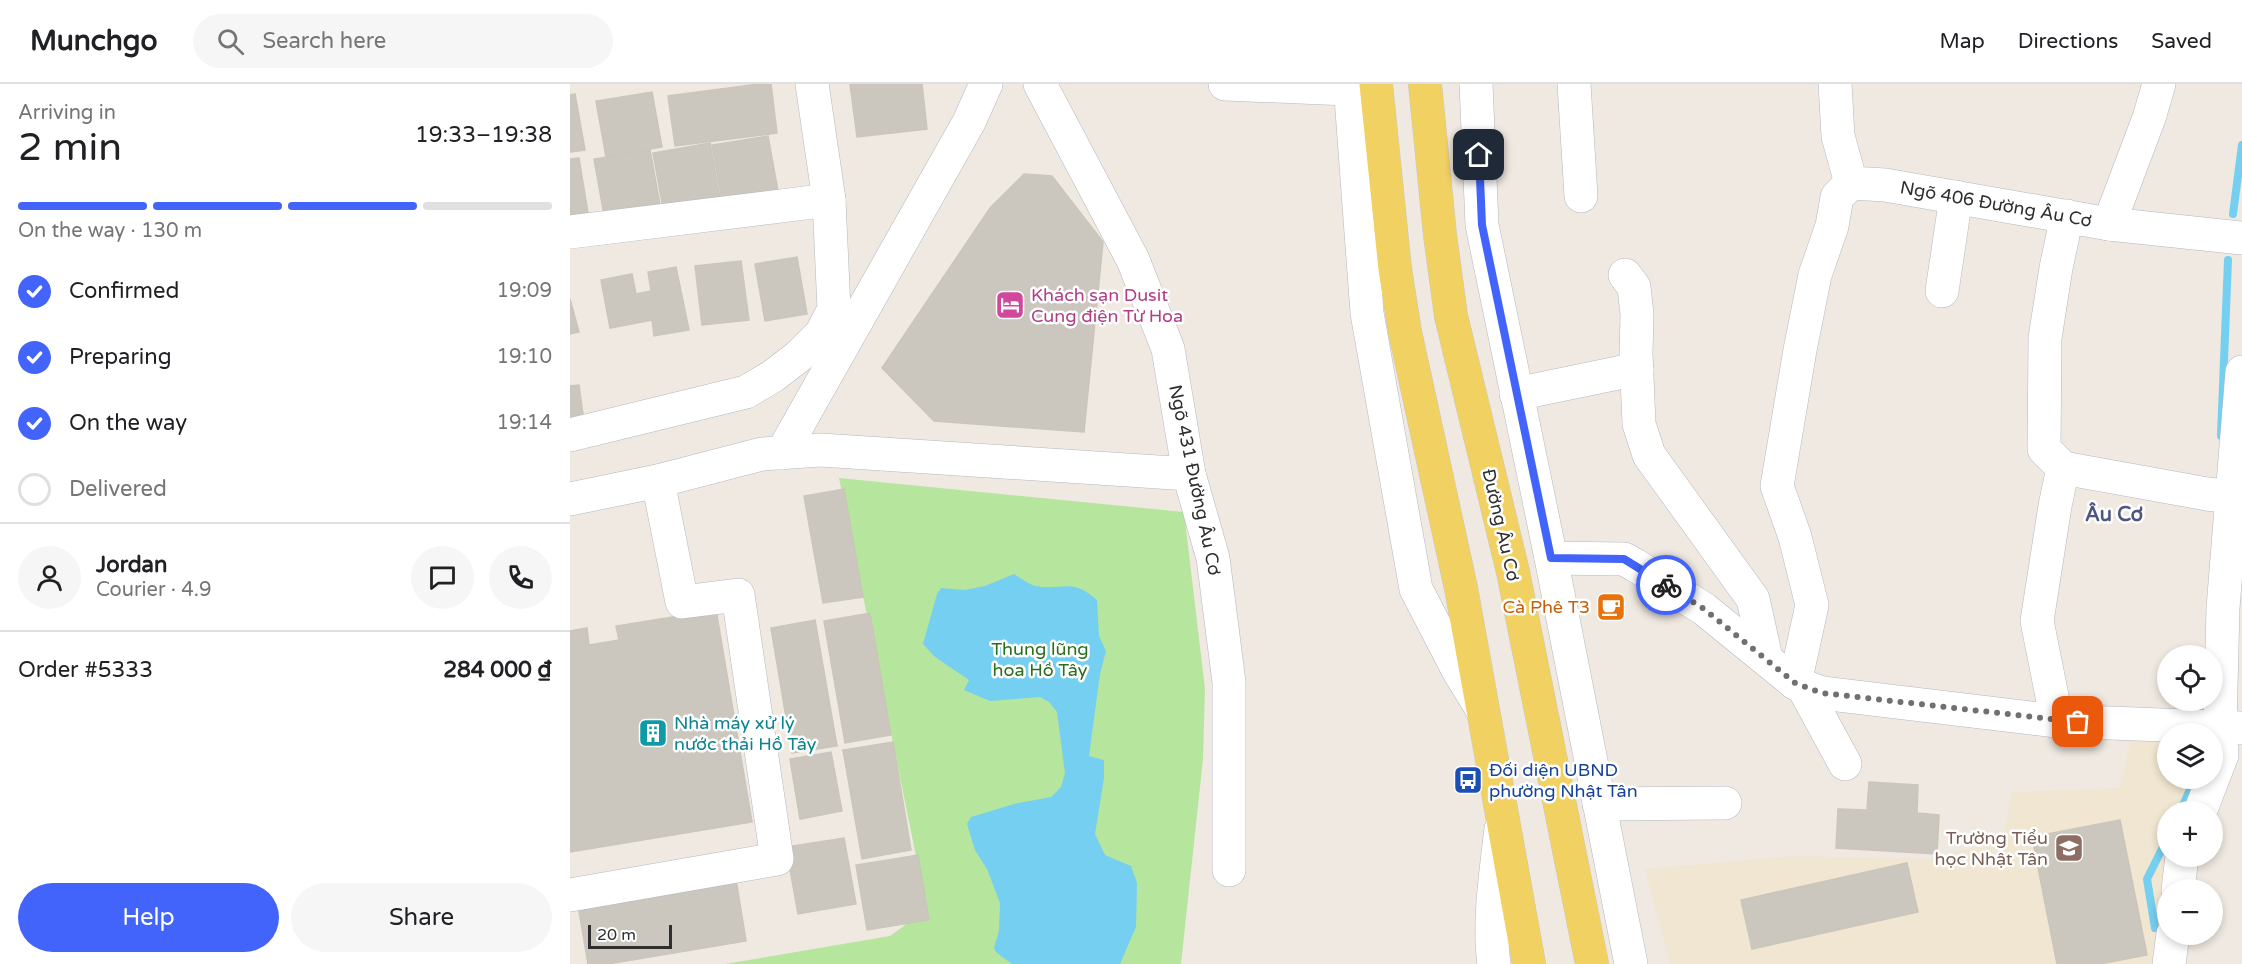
<!DOCTYPE html>
<html lang="en">
<head>
<meta charset="utf-8">
<style>
	:root { --surface:#fff; --page:#f6f6f6; --text:#202124; --muted:#757577; --line:#e0e0e0; --accent:#4264fb }
	body { margin:0; font-family:"Varela Round",sans-serif; background:var(--page); color:var(--text); height:100vh; display:flex; flex-direction:column; font-size:22px; white-space:nowrap }
	* { box-sizing:border-box; margin:0 }
	p { font-size:20px; color:var(--muted) }
	.icon { flex:none; width:33px; height:33px; fill:none; stroke:currentColor; stroke-width:2; stroke-linecap:round; stroke-linejoin:round }
	.map { position:relative; flex:1; overflow:hidden }
	.sheet { display:flex; flex-direction:column; background:var(--surface); width:570px }
	.sheet>* { flex:none }
	.fabs { position:absolute; left:1587px; top:561px; display:grid; gap:12px }
	.fabs a { display:grid; place-items:center; width:66px; height:66px; border-radius:50%; background:var(--surface); box-shadow:0 3px 9px #0003; font-size:30px }
	.scale { position:absolute; left:18px; bottom:15px; width:84px; box-sizing:border-box; padding-left:6px; border:3px solid #2e2e2e; border-top:0; font-size:16px; line-height:21px; white-space:nowrap; color:#2e2e2e; -webkit-text-stroke:4px #fff; paint-order:stroke }
	.pin { position:absolute; display:grid; place-items:center; width:51px; height:51px; color:#fff; margin:-26px; border-radius:12px; box-shadow:0 3px 9px #0006 }
	.courier { position:absolute; display:grid; place-items:center; width:60px; height:60px; margin:-30px; border:4px solid #4264fb; border-radius:50%; background:#fff; color:#222; box-shadow:0 2px 8px #0007 }
	.head em { font-style:normal; font-weight:600 }
	.head div { display:flex; flex-direction:column-reverse }
	.head { display:flex; align-items:center; justify-content:space-between; height:102px; padding:0 18px }
	h1 { font-size:39px; font-weight:600; line-height:45px }
	.bar { display:grid; grid-template-columns:repeat(4,1fr); gap:9px 6px; align-content:center; height:72px; padding:0 18px }
	.bar i { height:8px; border-radius:4px; background:var(--line) }
	.bar .on { background:var(--accent) }
	.bar p { grid-column:span 4 }
	.line { display:flex; align-items:center; gap:15px; padding:0 18px; border-top:2px solid var(--line) }
	.line div { flex:1 }
	.round { display:grid; place-items:center; flex:none; width:63px; height:63px; border-radius:32px; background:var(--page) }
	ol { padding:0 18px; list-style:none }
	li { display:flex; align-items:center; gap:18px; height:66px }
	li p { margin-inline-start:auto }
	li .icon { padding:6px; border-radius:50%; background:var(--accent); color:#fff; stroke-width:4 }
	li:last-child { color:var(--muted) }
	li i { width:33px; height:33px; border:3px solid var(--line); border-radius:50% }
	.action { display:flex; gap:12px; margin-top:auto; padding:12px 18px }
	.action a { flex:1; height:69px; border-radius:36px; background:var(--accent); color:#fff; font-size:24px; font-weight:600; line-height:69px; text-align:center }
	.action a+a { background:var(--page); color:var(--text) }
	header { display:flex; align-items:center; gap:36px; box-sizing:border-box; height:84px; padding:0 30px; background:var(--surface); border-bottom:2px solid var(--line) }
	header strong { font-size:28px }
	nav { display:flex; gap:33px; margin-inline-start:auto; font-size:21px }
	.search { width:420px; height:54px; background:var(--page); display:flex; align-items:center; gap:15px; box-sizing:border-box; padding:0 21px; border-radius:33px; color:var(--muted); font-size:22px }
	main { display:flex; flex:1; min-height:0 }
	.map>svg:first-child { display:block }
	.education { fill:#f0e6d1 }
	.green { fill:#b6e59e }
	.water { fill:#75cff0 }
	.lines { fill:none; stroke-linecap:round; stroke-linejoin:round }
	.stream { stroke:#75cff0; stroke-width:8 }
	.building { fill:#cbc7bf; stroke:#cbc5ba; stroke-width:1.5 }
	.minor-casing { stroke:#b4b7c1; stroke-width:34 }
	.major-casing { stroke:#c9c9c9; stroke-width:34 }
	.minor { stroke:#fff; stroke-width:33 }
	.major { stroke:#f2d163; stroke-width:33 }
	.done { stroke:#726f6d; stroke-width:6; stroke-dasharray:0 10.8 }
	.route { stroke:#4264fb; stroke-width:8 }
	.labels { text-anchor:middle; dominant-baseline:central; stroke-width:5; stroke-linejoin:round; paint-order:stroke }
	.street-label { font-size:18px; fill:#2e2e2e; stroke:#fff }
	.hotel-label { font-size:18px; fill:#b23c85; stroke:#fff; text-anchor:start }
	.food-label { font-size:18px; fill:#c56008; stroke:#fff; text-anchor:end }
	.park-label { font-size:18px; fill:#2c6e1b; stroke:#fff }
	.culture-label { font-size:18px; fill:#0d838f; stroke:#fff; text-anchor:start }
	.transit-label { font-size:18px; fill:#164399; stroke:#fff; text-anchor:start }
	.education-label { font-size:18px; fill:#785e54; stroke:#fff; text-anchor:end }
	.neighbourhood-label { font-size:20px; font-weight:bold; fill:#4d5680; stroke:#fff }
</style>
</head>
<body>
<header>
<strong>Munchgo</strong>
<div class="search"><svg class="icon" aria-label="search" viewBox="0 0 24 24"><circle cx="10" cy="10" r="6"/><path d="M15 15l6 6"/></svg>Search here</div>
<nav><a>Map</a><a>Directions</a><a>Saved</a></nav>
</header>
<main>
<section class="sheet">
<div class="head"><div><h1>2 min</h1><p>Arriving in</p></div><em>19:33–19:38</em></div>
<div class="bar"><i class="on"></i><i class="on"></i><i class="on"></i><i></i><p>On the way · 130 m</p></div>
<ol>
<li><svg class="icon" aria-label="check" viewBox="0 0 24 24"><path d="M5 12l5 5 9-10"/></svg>Confirmed<p>19:09</p></li>
<li><svg class="icon" aria-label="check" viewBox="0 0 24 24"><path d="M5 12l5 5 9-10"/></svg>Preparing<p>19:10</p></li>
<li><svg class="icon" aria-label="check" viewBox="0 0 24 24"><path d="M5 12l5 5 9-10"/></svg>On the way<p>19:14</p></li>
<li><i></i>Delivered</li>
</ol>
<div class="line" style="height:108px"><a class="round"><svg class="icon" aria-label="person" viewBox="0 0 24 24"><circle cx="12" cy="8" r="4"/><path d="M4 21q1-7 8-7t8 7"/></svg></a><div><b>Jordan</b><p>Courier · 4.9</p></div><a class="round"><svg class="icon" aria-label="chat" viewBox="0 0 24 24"><path d="M4 5h16v11H9l-5 4z"/></svg></a><a class="round"><svg class="icon" aria-label="phone" viewBox="0 0 24 24"><path d="M5 4h4l2 5-3 2q2 4 5 5l2-3 5 2v4C11 20 4 13 5 4z"/></svg></a></div>
<div class="line" style="height:78px"><div>Order #5333</div><b>284 000 ₫</b></div>
<div class="action"><a>Help</a><a>Share</a></div>
</section>
<div class="map">
<svg width="1672" height="880" viewBox="0 0 1672 880">
	<rect width="100%" height="100%" fill="#efe9e1"/>
	<polygon class="education" points="1561,655 1597,660 1598,694 1632,695 1615,727 1598,728 1598,772 1600,773 1591,880 1100,880 1075,785 1223,772 1357,775 1433,757 1442,708 1550,704"/>
	<polygon class="green" points="269,394 614,428 635,605 633,675 611,880 155,880 320,852 345,834 353,806"/>
	<path class="water" d="M444,490C450,494 458,500 465,502C493,507 501,493 527,516L529,552L536,567L530,590L519,672L534,676V694L525,750L535,771L561,782L567,799L566,843L550,880H442L427,869L424,864L429,847L430,819L417,785L405,766L397,740L401,733L444,720L481,713L491,703L495,689L487,628L479,618L470,613L420,617L394,606L399,596L365,573L353,560L367,510L371,504L395,506L415,502Z"/>
	<g class="lines">
		<g class="stream">
			<polyline points="1663,130 1672,61"/>
			<polyline points="1651,352 1658,176"/>
			<polyline points="1610,728 1625,694"/>
			<polyline points="1585,844 1577,795 1598,753"/>
		</g>
	</g>
	<g class="building">
		<polygon points="189,0 201,0 207,49 105,62 98,12"/>
		<polygon points="280,0 352,0 357,45 287,53"/>
		<polygon points="82,8 92,63 36,73 26,17"/>
		<polygon points="5,10 15,66 0,68 0,11"/>
		<polygon points="198,52 208,107 152,117 142,61"/>
		<polygon points="140,59 150,115 93,124 83,69"/>
		<polygon points="80,66 90,121 34,131 24,75"/>
		<polygon points="9,74 18,129 0,132 0,75"/>
		<polygon points="454,90 482,92 533,158 514,348 364,337 312,284 420,124"/>
		<polygon points="227,173 237,230 195,237 185,180"/>
		<polygon points="171,177 179,236 132,241 125,182"/>
		<polygon points="106,183 119,246 84,252 82,236 40,244 31,196 62,190 66,210 81,207 78,188"/>
		<polygon points="0,215 9,248 0,250"/>
		<polygon points="9,301 14,338 0,340 0,302"/>
		<polygon points="274,405 293,513 253,519 234,412"/>
		<polygon points="146,526 182,738 0,768 0,547 17,544 19,561 49,556 46,542"/>
		<polygon points="300,529 321,651 275,659 254,537"/>
		<polygon points="245,536 267,662 222,669 201,544"/>
		<polygon points="323,658 341,766 292,775 273,666"/>
		<polygon points="261,668 272,727 230,735 220,675"/>
		<polygon points="1299,698 1348,701 1347,729 1369,731 1367,770 1266,764 1268,725 1297,726"/>
		<polygon points="1550,736 1577,871 1530,880 1487,880 1462,753"/>
		<polygon points="274,754 286,820 228,830 216,763"/>
		<polygon points="348,771 359,836 297,846 286,781"/>
		<polygon points="1337,779 1348,828 1182,865 1171,816"/>
		<polygon points="165,789 176,857 38,880 18,880 7,815"/>
	</g>
	<g class="lines">
		<g class="minor-casing">
			<g id="minor">
				<polyline points="470,0 563,176 598,265 619,390 643,474 659,598 659,786"/>
				<polyline points="655,0 801,6"/>
				<polyline points="780,0 797,229 846,505 888,586 912,625"/>
				<polyline points="906,0 912,141 981,474 1061,880"/>
				<polyline points="1004,0 1011,112"/>
				<polyline points="1265,0 1268,52 1281,99 1315,101 1539,140 1672,154"/>
				<polyline points="1539,140 1579,34 1589,0"/>
				<polyline points="0,148 259,116"/>
				<polyline points="1055,191 1064,203 1067,230 1066,270 1069,340 1079,371 1183,515 1196,574"/>
				<polyline points="1372,207 1386,113"/>
				<polyline points="946,310 1067,285"/>
				<polyline points="0,351 176,308 203,292 229,272 251,250 264,225 259,116 242,0"/>
				<polyline points="212,369 399,38 416,0"/>
				<polyline points="1493,384 1637,410 1663,413"/>
				<polyline points="0,415 88,397 192,370 251,366 619,390"/>
				<polyline points="981,474 1054,475 1065,481 1134,525 1225,599 1252,609 1487,637 1672,644"/>
				<polyline points="1225,599 1242,521 1225,453 1207,402 1230,266 1245,191 1262,142 1267,113 1281,99"/>
				<polyline points="1232,601 1275,680"/>
				<polyline points="1487,637 1467,537 1485,422 1493,384 1474,365 1475,254 1486,184 1497,132"/>
				<polyline points="1029,720 1155,719"/>
				<polyline points="1630,728 1652,671 1650,642 1653,524 1672,288"/>
				<polyline points="1608,806 1612,772"/>
				<polyline points="0,811 207,775 168,511 112,518 88,397"/>
				<path d="M924,880C918,838 926,788 931,745"/>
				<polyline points="1599,880 1603,850"/>
			</g>
		</g>
		<g class="major-casing">
			<g id="major">
				<polyline points="806,0 825,185 835,248 891,504 959,880"/>
				<polyline points="855,0 870,151 881,232 943,488 1022,880"/>
			</g>
		</g>
		<use href="#minor" class="minor"/>
		<use href="#major" class="major"/>
	</g>
	<g class="lines">
		<polyline class="done" points="1096,501 1134,525 1225,599 1252,609 1508,638"/>
		<polyline class="route" points="909,71 912,141 981,474 1054,475 1096,501"/>
	</g>
	<defs>
		<g id="hotel-square" transform="scale(1.5)"><rect x="-9" y="-9" width="18" height="18" rx="4" fill="#d1479c" stroke="#fff"/><path d="M-6-4.5h1.5V1H6V5H4.5V3h-9V5H-6ZM-4 0a1.8 1.8 0 1 1 3.6 0ZM.5 0V-2.5h3Q6-2.5 6 0Z" fill="#fff"/></g>
		<g id="cafe-square" transform="scale(1.5)"><rect x="-9" y="-9" width="18" height="18" rx="4" fill="#e8710a" stroke="#fff"/><path d="M-5.5-4.5H6V0H3Q3 3.5 0 3.5H-2.5Q-5.5 3.5-5.5 0ZM3-3.2v2h1.7v-2ZM-6 4.5H4V6H-6Z" fill="#fff"/></g>
		<g id="building-square" transform="scale(1.5)"><rect x="-9" y="-9" width="18" height="18" rx="4" fill="#0f9aa8" stroke="#fff"/><path d="M-4-6H4V6H1V3H-1V6H-4ZM-2.5-4.3h1.7v1.8h-1.7ZM.8-4.3h1.7v1.8H.8ZM-2.5-1h1.7V.8h-1.7ZM.8-1h1.7V.8H.8Z" fill="#fff"/></g>
		<g id="bus-square" transform="scale(1.5)"><rect x="-9" y="-9" width="18" height="18" rx="4" fill="#1a4fb4" stroke="#fff"/><path d="M-5-6H5V4H4V6H2V4H-2V6H-4V4H-5ZM-3.5-4V0h7V-4ZM-3.5 1.2v1.5H-2V1.2ZM2 1.2v1.5H3.5V1.2Z" fill="#fff"/></g>
		<g id="school-square" transform="scale(1.5)"><rect x="-9" y="-9" width="18" height="18" rx="4" fill="#8d6e63" stroke="#fff"/><path d="M0-5L7-2L0 1L-7-2ZM-4 1L0 2.5L4 1V4Q0 6-4 4Z" fill="#fff"/></g>
	</defs>
	<g fill-rule="evenodd">
		<use href="#hotel-square" x="440" y="221"/>
		<use href="#cafe-square" x="1041" y="523"/>
		<use href="#building-square" x="83" y="649"/>
		<use href="#bus-square" x="898" y="696"/>
		<use href="#school-square" x="1499" y="764"/>
	</g>
	<g class="labels">
		<g class="street-label">
			<text transform="translate(1426 120) rotate(10)">Ngõ 406 Đường Âu Cơ</text>
			<text transform="translate(625 396) rotate(78)">Ngõ 431 Đường Âu Cơ</text>
			<text transform="translate(931 441) rotate(77)">Đường Âu Cơ</text>
		</g>
		<g class="hotel-label">
			<text x="461" y="211">Khách sạn Dusit<tspan x="461" dy="21">Cung điện Từ Hoa</tspan></text>
		</g>
		<g class="food-label">
			<text x="1020" y="523">Cà Phê T3</text>
		</g>
		<g class="park-label">
			<text x="470" y="565">Thung lũng<tspan x="470" dy="21">hoa Hồ Tây</tspan></text>
		</g>
		<g class="culture-label">
			<text x="104" y="639">Nhà máy xử lý<tspan x="104" dy="21">nước thải Hồ Tây</tspan></text>
		</g>
		<g class="transit-label">
			<text x="919" y="686">Đối diện UBND<tspan x="919" dy="21">phường Nhật Tân</tspan></text>
		</g>
		<g class="education-label">
			<text x="1478" y="754">Trường Tiểu<tspan x="1478" dy="21">học Nhật Tân</tspan></text>
		</g>
		<g class="neighbourhood-label">
			<text x="1544" y="431">Âu Cơ</text>
		</g>
	</g>
</svg>
<div class="fabs">
<a><svg class="icon" aria-label="locate" viewBox="0 0 24 24"><circle cx="12" cy="12" r="6"/><path d="M12 2v4M12 18v4M2 12h4M18 12h4"/></svg></a>
<a><svg class="icon" aria-label="layers" viewBox="0 0 24 24"><path d="M12 4l9 5-9 5-9-5zM3 14l9 5 9-5"/></svg></a>
<a>+</a>
<a>−</a>
</div>
<div class="scale">20 m</div>
<div class="pin" style="left:1508px;top:638px;background:#ea580c"><svg class="icon" aria-label="bag" viewBox="0 0 24 24"><path d="M5 8h14l-1 12H6zM9 8a3 3 0 0 1 6 0"/></svg></div>
<div class="pin" style="left:909px;top:71px;background:#1f2937"><svg class="icon" aria-label="home" viewBox="0 0 24 24"><path d="M3 11l9-7 9 7M6 9v11h12V9"/></svg></div>
<div class="courier" style="left:1096px;top:501px"><svg class="icon" aria-label="bike" viewBox="0 0 24 24"><circle cx="6" cy="16" r="4"/><circle cx="18" cy="16" r="4"/><path d="M6 16l4-8h5l3 8M10 8l3 8H6M13 5h3"/></svg></div>
</div>
</main>
</body>
</html>
